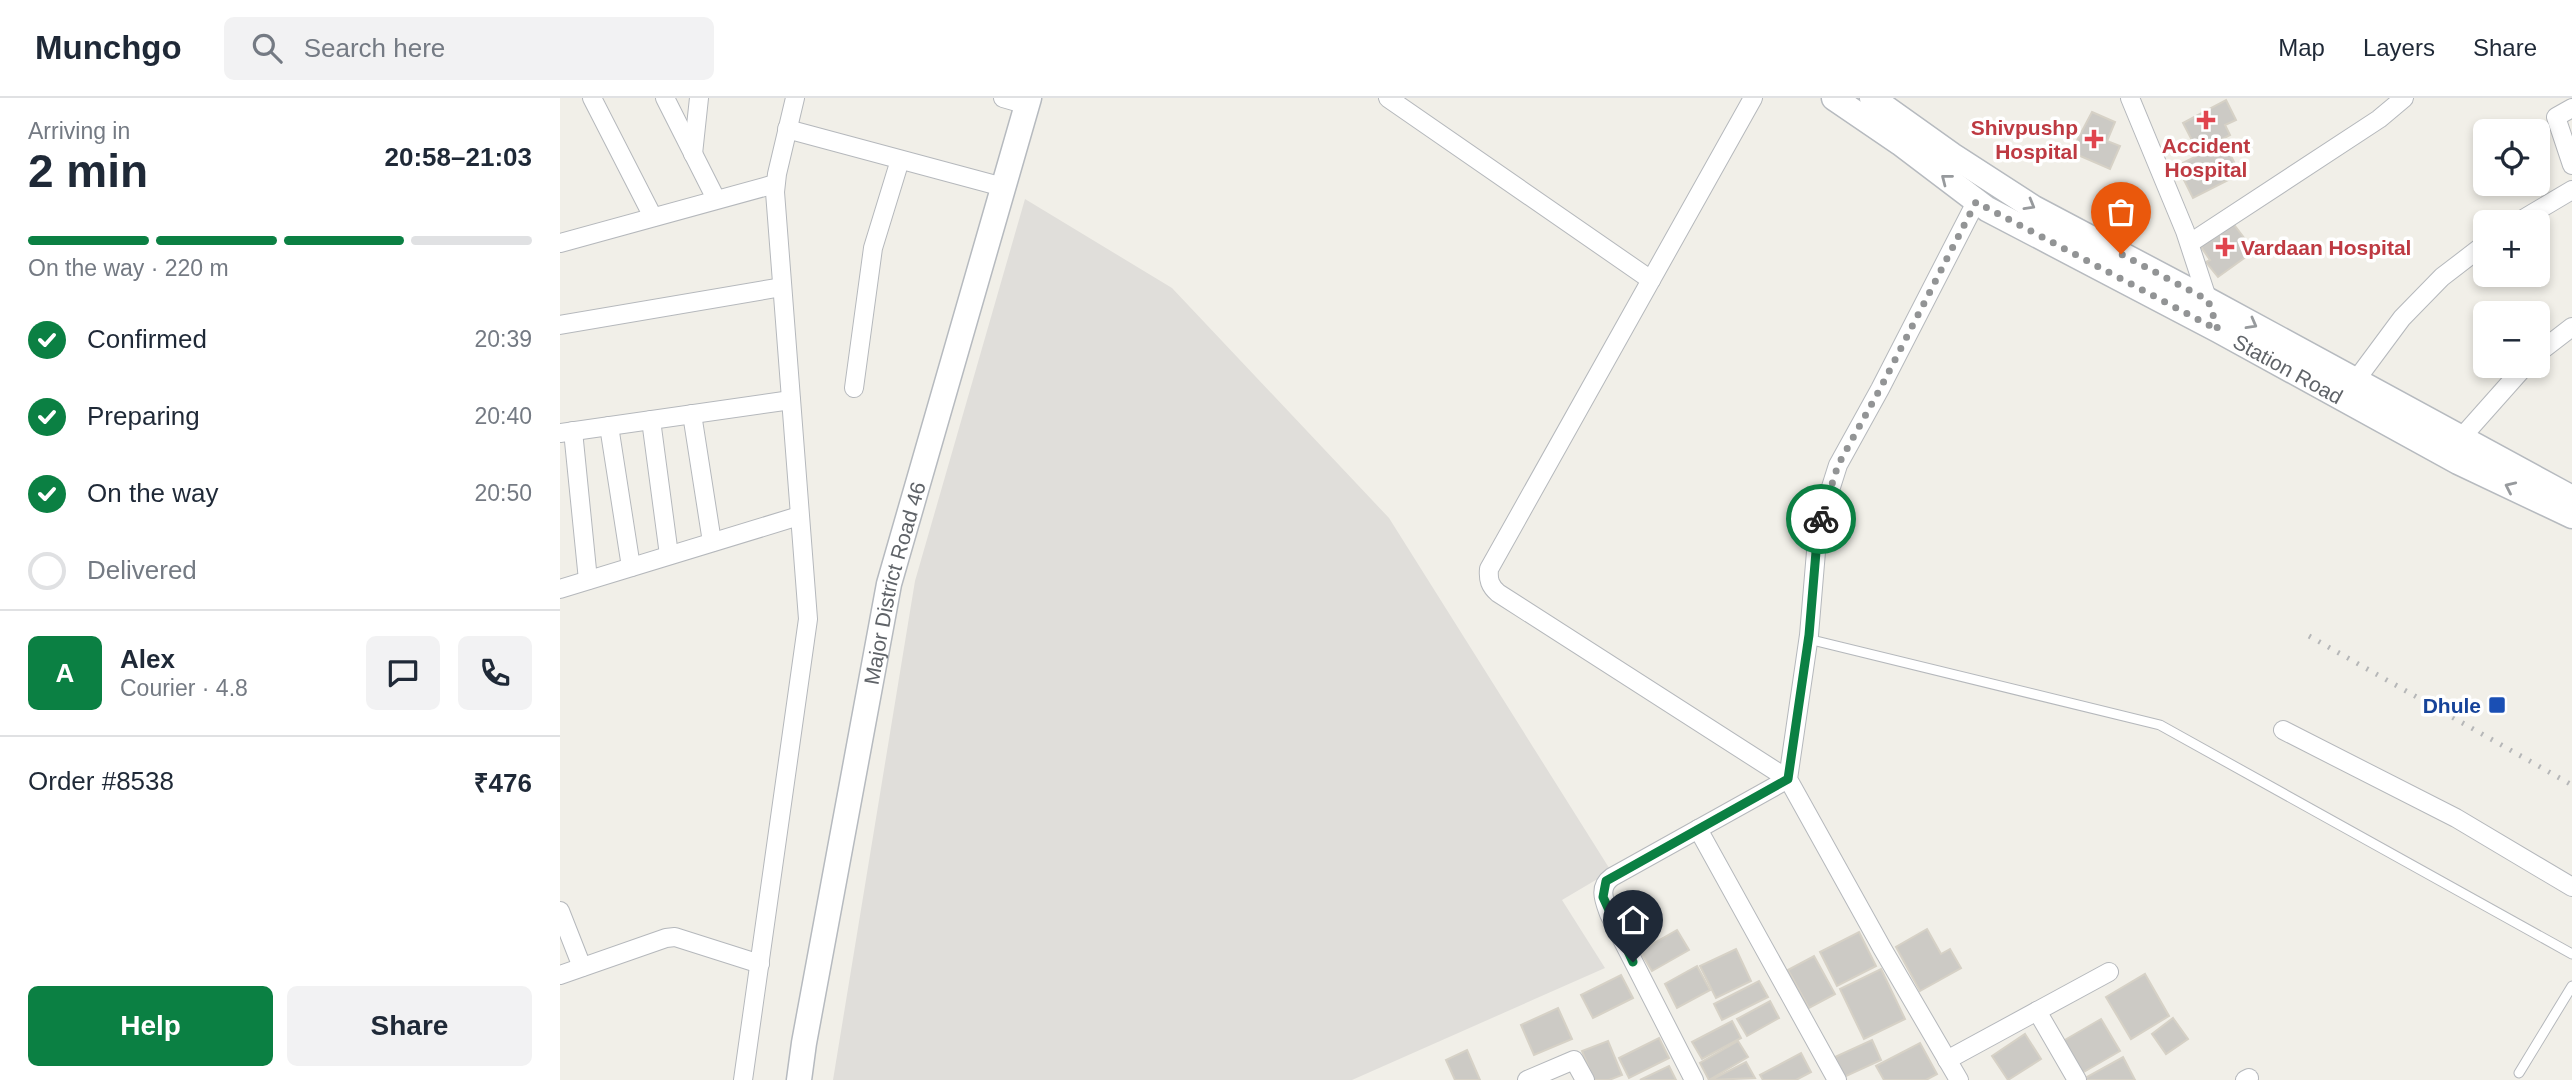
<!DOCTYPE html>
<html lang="en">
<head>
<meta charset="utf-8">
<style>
	:root { --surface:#fff; --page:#f2f2f3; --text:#1f2937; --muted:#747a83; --line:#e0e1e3; --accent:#0b8043 }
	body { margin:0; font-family:Arial,sans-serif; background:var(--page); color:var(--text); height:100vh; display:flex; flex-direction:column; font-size:26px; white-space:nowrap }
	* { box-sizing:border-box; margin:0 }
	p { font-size:23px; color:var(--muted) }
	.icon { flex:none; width:38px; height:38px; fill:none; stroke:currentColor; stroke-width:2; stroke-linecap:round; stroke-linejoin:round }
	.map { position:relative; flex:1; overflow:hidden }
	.side { display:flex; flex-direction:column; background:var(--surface); width:560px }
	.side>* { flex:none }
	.fabs { position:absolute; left:1913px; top:21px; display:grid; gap:14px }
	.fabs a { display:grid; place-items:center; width:77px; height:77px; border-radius:10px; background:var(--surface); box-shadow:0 4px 10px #0003; font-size:35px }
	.pin { position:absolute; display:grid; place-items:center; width:60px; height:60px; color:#fff; margin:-72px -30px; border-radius:50% 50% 50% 0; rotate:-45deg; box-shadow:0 0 7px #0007 }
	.pin .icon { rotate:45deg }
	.courier { position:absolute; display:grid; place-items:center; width:70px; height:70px; margin:-35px; border:5px solid #0b8043; border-radius:50%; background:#fff; color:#222; box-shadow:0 2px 9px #0007 }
	.overview em { font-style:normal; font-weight:700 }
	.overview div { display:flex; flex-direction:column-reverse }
	.overview { display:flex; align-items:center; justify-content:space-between; height:119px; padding:0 28px }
	h1 { font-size:46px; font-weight:700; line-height:52px }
	.bar { display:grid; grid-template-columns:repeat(4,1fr); gap:10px 7px; align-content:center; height:84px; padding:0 28px }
	.bar i { height:9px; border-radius:5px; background:var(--line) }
	.bar .active { background:var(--accent) }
	.bar p { grid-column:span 4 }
	.line { display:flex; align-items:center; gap:18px; padding:0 28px; border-top:2px solid var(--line) }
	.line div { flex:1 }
	.round { display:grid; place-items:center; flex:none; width:74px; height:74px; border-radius:10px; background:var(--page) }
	ol { padding:0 28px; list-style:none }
	li { display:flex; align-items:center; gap:21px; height:77px }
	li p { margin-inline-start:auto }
	li .icon { padding:7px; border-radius:50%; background:var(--accent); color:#fff; stroke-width:4 }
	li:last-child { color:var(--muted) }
	li i { width:38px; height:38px; border:4px solid var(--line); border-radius:50% }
	.cta { display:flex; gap:14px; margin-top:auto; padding:14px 28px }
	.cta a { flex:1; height:80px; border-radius:10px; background:var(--accent); color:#fff; font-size:28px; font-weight:700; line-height:80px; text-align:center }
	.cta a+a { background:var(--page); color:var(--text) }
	header { display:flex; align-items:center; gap:42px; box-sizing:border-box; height:98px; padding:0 35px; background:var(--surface); border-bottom:2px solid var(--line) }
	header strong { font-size:33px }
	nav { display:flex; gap:38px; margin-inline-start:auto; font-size:24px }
	.search { width:490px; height:63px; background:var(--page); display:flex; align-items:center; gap:18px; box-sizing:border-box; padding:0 24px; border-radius:10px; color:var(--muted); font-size:26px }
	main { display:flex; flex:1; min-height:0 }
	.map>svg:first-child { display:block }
	.industrial { fill:#e0deda }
	.building { fill:#cccac5; stroke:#d6d1c6; stroke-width:2 }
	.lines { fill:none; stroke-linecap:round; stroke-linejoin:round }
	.service-casing { stroke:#b5b8bc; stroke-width:11 }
	.minor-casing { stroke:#b5b8bc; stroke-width:20 }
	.secondary-casing { stroke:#b6babf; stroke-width:27 }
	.service { stroke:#fff; stroke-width:9 }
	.minor { stroke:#fff; stroke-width:18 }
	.secondary { stroke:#fff; stroke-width:24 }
	.rail { stroke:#b6b7b8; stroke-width:5; stroke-dasharray:2 9; stroke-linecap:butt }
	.oneway { stroke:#979a9d }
	.done { stroke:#929495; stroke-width:7; stroke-dasharray:0 12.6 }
	.route { stroke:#0b8043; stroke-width:9 }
	.health-dot { fill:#e0444e; stroke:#fff; stroke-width:2.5 }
	.transit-dot { fill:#1a4fb4; stroke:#fff; stroke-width:2.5 }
	.labels { text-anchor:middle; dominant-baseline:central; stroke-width:7; stroke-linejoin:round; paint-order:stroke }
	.health-label { font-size:21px; font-weight:bold; fill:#be3a42; stroke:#fff; text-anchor:end }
	.street-label { font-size:21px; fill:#5f6368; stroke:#fff }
	.transit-label { font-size:21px; font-weight:bold; fill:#164399; stroke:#fff; text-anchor:end }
</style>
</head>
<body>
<header>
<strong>Munchgo</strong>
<div class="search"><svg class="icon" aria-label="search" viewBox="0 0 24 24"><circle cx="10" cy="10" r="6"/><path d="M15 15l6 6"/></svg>Search here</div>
<nav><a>Map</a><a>Layers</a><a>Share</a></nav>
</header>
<main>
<section class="side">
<div class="overview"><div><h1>2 min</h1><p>Arriving in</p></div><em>20:58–21:03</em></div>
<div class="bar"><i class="active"></i><i class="active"></i><i class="active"></i><i></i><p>On the way · 220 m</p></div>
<ol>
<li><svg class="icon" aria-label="check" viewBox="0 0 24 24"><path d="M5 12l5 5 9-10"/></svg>Confirmed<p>20:39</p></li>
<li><svg class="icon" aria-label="check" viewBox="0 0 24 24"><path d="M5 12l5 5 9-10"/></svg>Preparing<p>20:40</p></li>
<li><svg class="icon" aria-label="check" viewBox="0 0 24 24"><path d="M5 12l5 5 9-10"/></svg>On the way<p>20:50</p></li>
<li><i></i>Delivered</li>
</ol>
<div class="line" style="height:126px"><b class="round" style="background:var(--accent);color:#fff">A</b><div><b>Alex</b><p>Courier · 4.8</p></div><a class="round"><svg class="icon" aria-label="chat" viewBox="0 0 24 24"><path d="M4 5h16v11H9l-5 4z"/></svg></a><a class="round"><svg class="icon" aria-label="phone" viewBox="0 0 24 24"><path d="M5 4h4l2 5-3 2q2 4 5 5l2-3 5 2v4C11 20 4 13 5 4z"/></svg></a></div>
<div class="line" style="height:91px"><div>Order #8538</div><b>₹476</b></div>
<div class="cta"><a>Help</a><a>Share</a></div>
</section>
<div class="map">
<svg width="2012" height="982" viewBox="0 0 2012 982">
	<rect width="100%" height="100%" fill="#f1efe8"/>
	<polygon class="industrial" points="465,101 612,190 829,420 1051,773 1002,802 1045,870 792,982 273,982 355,483"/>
	<g class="building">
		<polygon points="1666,2 1676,22 1665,27 1670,37 1638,54 1623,25"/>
		<polygon points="1532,14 1555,24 1547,43 1560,48 1550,71 1511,54"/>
		<polygon points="1664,44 1680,76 1633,100 1617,68"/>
		<polygon points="1669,120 1694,153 1658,179 1646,164 1650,162 1637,143"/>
		<polygon points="1367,831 1381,856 1390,851 1401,870 1360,893 1336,849"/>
		<polygon points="1117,832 1129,852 1092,873 1080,853"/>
		<polygon points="1299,834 1316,868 1277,888 1260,854"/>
		<polygon points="1176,851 1191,883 1156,900 1140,868"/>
		<polygon points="1254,858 1275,896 1249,910 1228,872"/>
		<polygon points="1137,868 1150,892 1117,910 1105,886"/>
		<polygon points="1321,871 1345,921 1304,941 1280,891"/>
		<polygon points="1585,876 1609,918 1571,941 1546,899"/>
		<polygon points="1061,877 1073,900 1033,920 1021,897"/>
		<polygon points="1199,883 1208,899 1162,922 1154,906"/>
		<polygon points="1210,903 1219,920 1187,938 1177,921"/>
		<polygon points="998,910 1012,941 974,957 961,927"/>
		<polygon points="1613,920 1628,941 1606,956 1592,936"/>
		<polygon points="1541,921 1560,953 1522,975 1503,943"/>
		<polygon points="1172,923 1181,940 1142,961 1132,944"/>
		<polygon points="1465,936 1481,961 1448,982 1432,958"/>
		<polygon points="1099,940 1109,960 1069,980 1059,960"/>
		<polygon points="1312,942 1321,962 1284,979 1275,959"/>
		<polygon points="1048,943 1062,977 1049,982 1034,982 1022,953"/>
		<polygon points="1178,943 1188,959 1149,982 1140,965"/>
		<polygon points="1360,945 1377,976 1366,982 1324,982 1316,968"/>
		<polygon points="907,952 920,982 895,982 886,962"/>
		<polygon points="1241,955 1251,974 1236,982 1203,982 1200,977"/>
		<polygon points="1563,959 1575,982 1525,982 1525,980"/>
		<polygon points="1186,964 1195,980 1151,982"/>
		<polygon points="1109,968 1116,982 1080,982"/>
	</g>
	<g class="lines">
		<g class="service-casing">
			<g id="service">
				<polyline points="1248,541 1600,627 2012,856"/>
				<polyline points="1959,975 2012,888"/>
			</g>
		</g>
		<g class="minor-casing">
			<g id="minor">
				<polyline points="32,0 93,119"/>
				<polyline points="105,0 156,101"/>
				<polyline points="443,0 467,7"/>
				<polyline points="828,0 1091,182"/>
				<polyline points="1570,0 1625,133 1650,209"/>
				<polyline points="2012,10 1996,19 2012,67"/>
				<polyline points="227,31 443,89"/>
				<polyline points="133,56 139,0"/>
				<polyline points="1958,124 2012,92"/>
				<polyline points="0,145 215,86"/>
				<polyline points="1630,145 1819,21 1844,0"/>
				<polyline points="0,227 222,189"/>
				<polyline points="1978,255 2012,229"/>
				<polyline points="1796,282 1842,220 1882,179 1925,146"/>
				<polyline points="294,290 313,150 340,62"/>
				<polyline points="132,316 152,444"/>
				<polyline points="91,322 109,457"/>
				<polyline points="49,328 71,469"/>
				<polyline points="13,333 28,482"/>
				<polyline points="0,335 231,302"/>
				<polyline points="1901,340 1965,268"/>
				<polyline points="0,491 239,418"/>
				<polyline points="1723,632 1896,720 2012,789"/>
				<polyline points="1138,731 1277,982"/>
				<polyline points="0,813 22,869"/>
				<polyline points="0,877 106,840 115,839 200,866"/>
				<polyline points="1477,913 1517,982"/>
				<polyline points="1387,962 1549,874"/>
				<polyline points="183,982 248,521 215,94 217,76 235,0"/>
				<polyline points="967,982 1014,962 1025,982"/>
				<path d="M1134,982L1049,816C1044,802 1038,789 1052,779L1228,681L938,495C930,488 928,482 929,471L1193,0"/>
				<polyline points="1399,982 1322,850 1228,681 1249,537 1258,430 1278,367 1320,291 1416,104"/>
				<polyline points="1685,982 1689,980"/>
			</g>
		</g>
		<g class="secondary-casing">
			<g id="secondary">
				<path id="s1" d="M1274,0L1340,45L1427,111L1658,232L1898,364L2012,418"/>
				<polyline points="1312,0 1392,57 1474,110 1648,202 2012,400"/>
				<path id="s2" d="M239,982L244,945L329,486L469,0"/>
			</g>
		</g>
		<use href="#service" class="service"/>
		<use href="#minor" class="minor"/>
		<use href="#secondary" class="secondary"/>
		<polyline class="rail" points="1749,538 2012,687"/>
	</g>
	<defs><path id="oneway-chevron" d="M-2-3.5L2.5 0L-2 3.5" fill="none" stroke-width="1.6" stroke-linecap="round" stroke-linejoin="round" transform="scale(1.75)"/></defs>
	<g class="oneway">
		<use href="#oneway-chevron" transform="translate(1386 81) rotate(-142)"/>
		<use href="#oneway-chevron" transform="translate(1470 107) rotate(30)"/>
		<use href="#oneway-chevron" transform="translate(1692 226) rotate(29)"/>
		<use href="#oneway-chevron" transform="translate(1950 389) rotate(-155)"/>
	</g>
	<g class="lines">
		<polyline class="done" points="1261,421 1278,367 1320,291 1416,104 1658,232 1648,202 1561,156"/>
		<polyline class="route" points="1073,864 1043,799 1046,783 1228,681 1249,537 1258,430 1261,421"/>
	</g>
	<g class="health-dot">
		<path d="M1642.5 11.5h7v7h7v7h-7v7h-7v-7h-7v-7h7z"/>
		<path d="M1530.5 30.5h7v7h7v7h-7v7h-7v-7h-7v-7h7z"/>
		<path d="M1661.5 138.5h7v7h7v7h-7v7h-7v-7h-7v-7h7z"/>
	</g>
	<rect class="transit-dot" x="1928" y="598" width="18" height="18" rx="3.5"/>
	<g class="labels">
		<g class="health-label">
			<text x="1518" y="29">Shivpushp<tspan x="1518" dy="24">Hospital</tspan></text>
			<text x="1646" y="47" text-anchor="middle">Accident<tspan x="1646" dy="24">Hospital</tspan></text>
			<text x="1681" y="149" text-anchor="start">Vardaan Hospital</text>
		</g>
		<g class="street-label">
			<text stroke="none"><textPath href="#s1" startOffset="530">Station Road</textPath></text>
			<text stroke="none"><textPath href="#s2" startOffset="506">Major District Road 46</textPath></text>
		</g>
		<g class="transit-label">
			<text x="1921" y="607">Dhule</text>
		</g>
	</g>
</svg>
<div class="fabs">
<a><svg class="icon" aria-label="locate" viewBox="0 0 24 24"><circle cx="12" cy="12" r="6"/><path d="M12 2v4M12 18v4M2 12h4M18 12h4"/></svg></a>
<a>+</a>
<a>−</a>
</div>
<div class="pin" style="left:1561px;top:156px;background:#ea580c"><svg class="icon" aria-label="bag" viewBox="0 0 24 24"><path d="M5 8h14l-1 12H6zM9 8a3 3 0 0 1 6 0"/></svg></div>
<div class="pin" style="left:1073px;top:864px;background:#1f2937"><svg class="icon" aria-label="home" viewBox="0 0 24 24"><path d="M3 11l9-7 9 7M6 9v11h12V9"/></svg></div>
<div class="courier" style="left:1261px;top:421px"><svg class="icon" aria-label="bike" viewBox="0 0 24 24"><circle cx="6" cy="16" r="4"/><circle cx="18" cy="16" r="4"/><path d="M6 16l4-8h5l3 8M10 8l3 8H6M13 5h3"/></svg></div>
</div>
</main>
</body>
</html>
